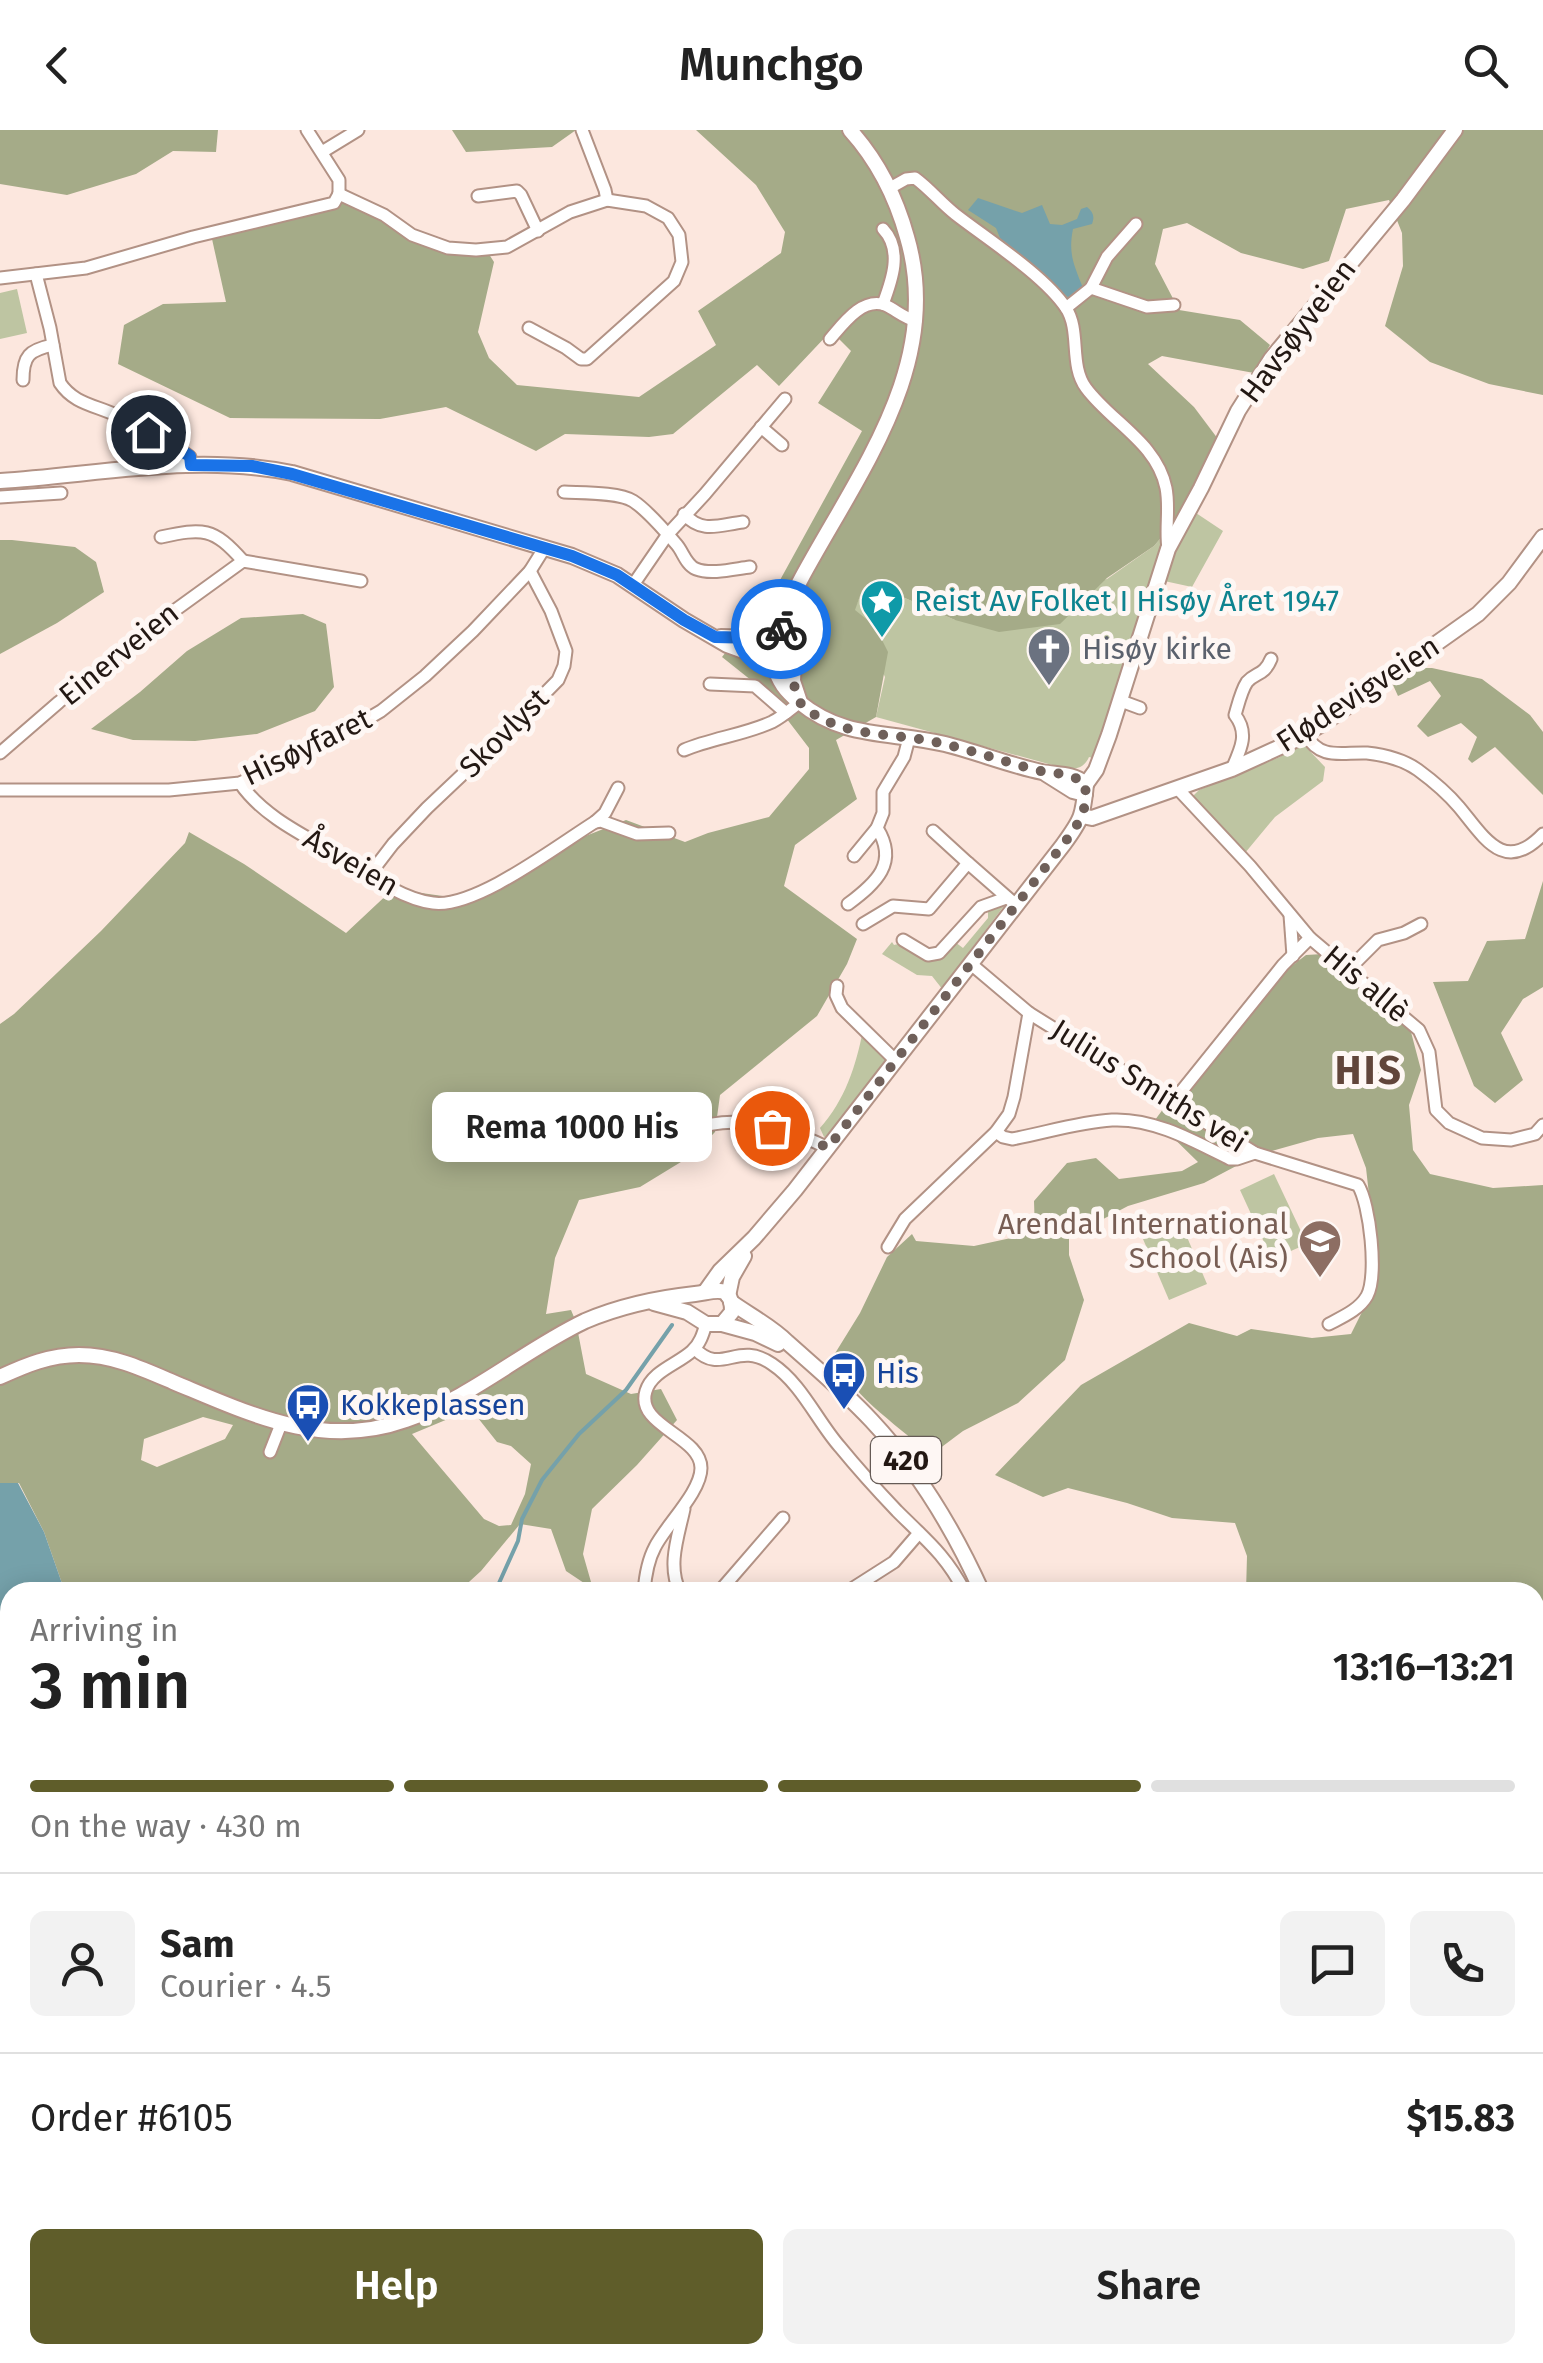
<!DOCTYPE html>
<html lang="en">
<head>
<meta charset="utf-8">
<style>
	:root { --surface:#fff; --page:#f2f2f2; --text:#222; --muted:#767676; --line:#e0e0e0; --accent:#5f5d2a }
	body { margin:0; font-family:"Fira Sans",sans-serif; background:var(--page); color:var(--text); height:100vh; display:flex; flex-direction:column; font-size:38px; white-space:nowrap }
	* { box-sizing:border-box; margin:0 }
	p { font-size:32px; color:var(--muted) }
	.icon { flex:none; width:55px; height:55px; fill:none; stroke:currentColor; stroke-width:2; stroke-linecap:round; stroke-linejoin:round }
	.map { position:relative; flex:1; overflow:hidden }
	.panel { position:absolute; left:0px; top:1452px; width:1545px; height:782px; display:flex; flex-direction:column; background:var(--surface); border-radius:30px 30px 0 0; box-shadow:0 5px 25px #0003 }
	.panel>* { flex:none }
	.pin { position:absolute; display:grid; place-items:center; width:85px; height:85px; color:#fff; margin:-42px; border:5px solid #fff; border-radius:50%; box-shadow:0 2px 10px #0007 }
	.courier { position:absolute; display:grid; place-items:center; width:100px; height:100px; margin:-50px; border:8px solid #1a73e8; border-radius:50%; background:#fff; color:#222; box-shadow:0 2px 12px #0007 }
	.bubble { position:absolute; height:70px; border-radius:15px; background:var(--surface); box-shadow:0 5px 25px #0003; font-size:32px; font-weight:600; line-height:70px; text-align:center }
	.summary em { font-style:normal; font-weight:600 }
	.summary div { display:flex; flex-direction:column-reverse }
	.summary { display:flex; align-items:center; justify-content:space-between; height:170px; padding:0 30px }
	h1 { font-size:65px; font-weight:600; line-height:75px }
	.bar { display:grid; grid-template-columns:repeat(4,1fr); gap:15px 10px; align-content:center; height:120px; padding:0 30px }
	.bar i { height:12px; border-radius:8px; background:var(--line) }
	.bar .selected { background:var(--accent) }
	.bar p { grid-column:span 4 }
	.line { display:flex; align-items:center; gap:25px; padding:0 30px; border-top:2px solid var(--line) }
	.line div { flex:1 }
	.round { display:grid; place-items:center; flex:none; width:105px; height:105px; border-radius:15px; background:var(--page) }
	.cta { display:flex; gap:20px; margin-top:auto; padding:20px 30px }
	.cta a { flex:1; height:115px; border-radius:15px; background:var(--accent); color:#fff; font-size:40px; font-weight:600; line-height:115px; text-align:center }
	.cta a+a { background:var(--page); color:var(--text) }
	header { display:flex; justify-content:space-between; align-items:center; height:130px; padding:0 30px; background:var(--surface); font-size:45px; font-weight:600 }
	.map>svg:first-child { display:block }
	.green { fill:#bec5a2 }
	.forest { fill:#a5ab88; fill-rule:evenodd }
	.water { fill:#75a1aa }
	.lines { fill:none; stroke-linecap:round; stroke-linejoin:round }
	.stream { stroke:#75a1aa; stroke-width:4 }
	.minor-casing { stroke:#b29285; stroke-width:15 }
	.major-casing { stroke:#b29285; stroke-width:18 }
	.minor { stroke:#fff; stroke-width:11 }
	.major { stroke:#fff; stroke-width:14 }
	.done { stroke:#6f605a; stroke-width:10; stroke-dasharray:0 18 }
	.route { stroke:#1a73e8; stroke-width:12 }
	.labels { text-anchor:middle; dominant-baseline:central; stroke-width:10; stroke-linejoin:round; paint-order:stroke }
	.shield { fill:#fef7f4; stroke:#655b56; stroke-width:2.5 }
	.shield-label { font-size:28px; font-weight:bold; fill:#231813 }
	.street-label { font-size:30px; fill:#231813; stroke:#fef7f4 }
	.culture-label { font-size:30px; fill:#0d838f; stroke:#fef7f4; text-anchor:start }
	.worship-label { font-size:30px; fill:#5b616d; stroke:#fef7f4; text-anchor:start }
	.education-label { font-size:30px; fill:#785e54; stroke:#fef7f4; text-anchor:end }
	.transit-label { font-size:30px; fill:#164399; stroke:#fef7f4; text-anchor:start }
	.district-label { font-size:40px; font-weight:bold; letter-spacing:2.5px; fill:#61453a; stroke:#fef7f4 }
</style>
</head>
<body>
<header><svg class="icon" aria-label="back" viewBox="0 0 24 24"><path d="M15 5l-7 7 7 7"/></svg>Munchgo<svg class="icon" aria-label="search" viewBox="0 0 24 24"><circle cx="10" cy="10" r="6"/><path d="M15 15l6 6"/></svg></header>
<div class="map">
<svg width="1543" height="2233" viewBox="0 0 1543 2233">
	<rect width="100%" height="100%" fill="#fce7de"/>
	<g class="green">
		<polygon points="17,159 27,203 0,209 0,163"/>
		<path d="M1187,377L1223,401L1192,457L1155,449L1096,629L1089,627C1084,638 1077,639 1067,639L876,587L885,547L854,480L860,466L898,465L955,490L1107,449L1154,416Z"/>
		<polygon points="1300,613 1305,616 1325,637 1323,651 1275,687 1245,723 1191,668 1199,660 1280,627"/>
		<polygon points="997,774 1004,776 969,822 970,827 943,860 932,846 917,845 882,824 892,812 894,815 902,813 924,826 955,812 963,818 988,788 988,781"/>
		<path d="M863,900L891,927L830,1005L824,1007L820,998C845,970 856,936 863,900Z"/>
		<polygon points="1274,1044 1307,1114 1277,1127 1269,1123 1240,1060"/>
		<polygon points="1178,1086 1207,1154 1169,1170 1140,1102"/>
	</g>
	<g class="forest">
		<polygon points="0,0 218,0 216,22 173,21 136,44 67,65 0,54"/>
		<polygon points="452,0 576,0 552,17 466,22"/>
		<path d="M696,0H1543V265L1489,254L1430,232L1385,196L1403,136L1402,103L1389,70L1346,79L1329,131L1303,139L1241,123L1187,93L1163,99L1155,134L1179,180L1240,190L1270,215L1254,243L1162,226L1148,234L1194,277L1218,309L1187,377L1154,416L1107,448L1060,494L999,502L955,490L898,465L860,466L855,480L875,496L888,522L876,587L836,610L857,669L795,715L784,756L857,809L847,834L817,886L720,965L715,1002L694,1024L640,1057L579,1070L555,1128L546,1184L571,1180L576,1192L586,1244L631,1264L661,1259L677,1290L637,1335L592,1379L583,1424L593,1459L566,1441L551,1399L520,1394L481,1441L458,1462H65L44,1402L19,1353H0V894L14,884L101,801L185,713L189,702L244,734L346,803L393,759L457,768L568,713L626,690L685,712L708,703L769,687L809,639V618L767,563L722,527L774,461L862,301L818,273L851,221L831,201L779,256L757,235L673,304L649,307L565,304L536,321L446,277L380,289L230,288L118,234L124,195L163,174L226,172L212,109L258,92L357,66L371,80L451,118L483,115L494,132L478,202L489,228L517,255L639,267L716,215L698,181L781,123L785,102L756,55ZM460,1284L478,1288L497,1312L511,1316L531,1334L525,1364L511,1395L499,1396L484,1389L412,1304ZM203,1287L233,1295L225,1309L157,1337L141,1330L144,1309Z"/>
		<polygon points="0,410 12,410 75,417 96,432 104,462 57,493 0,524"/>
		<polygon points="303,484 326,494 334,557 315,581 257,604 195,611 133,610 91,599 140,562 187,521 241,488"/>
		<polygon points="1417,538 1432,538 1482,549 1530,585 1543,602 1543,665 1495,617 1472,633 1468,629 1477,607 1461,593 1428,607 1417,596 1441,566 1430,551 1398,566 1393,555"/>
		<polygon points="1543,751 1543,857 1523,869 1501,903 1523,950 1495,973 1474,956 1433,852 1468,851 1487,811 1525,809"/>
		<path d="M1323,824L1411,902L1421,940L1409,975L1413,1020L1430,1044L1493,1058L1543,1055V1935L1535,1931V1462H1246L1247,1426L1235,1393L1172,1388L1127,1373L1068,1358L1043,1367L995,1345L1081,1255L1189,1193L1237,1206L1251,1199L1312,1208L1351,1204L1371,1164L1373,1100L1366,1038L1353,1004L1318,1008L1257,1025L1204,1053L1128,1076L1069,1107V1125L1084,1170L1065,1230L1018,1273L963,1301L935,1322L925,1320C898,1296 845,1260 834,1225L860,1183L887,1127L912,1104L916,1111L974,1116L1035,1103L1034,1071L1067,1033L1096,1028L1119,1049L1182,1041L1198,1032L1155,990L1183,952L1267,855L1306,825Z"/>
		<polygon points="848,2225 1019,2225 1033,2233 852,2233"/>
		<polygon points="1145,2225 1269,2225 1273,2228 1285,2225 1424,2225 1425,2233 1152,2233"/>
	</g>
	<g class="water">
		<path d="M978,68L1022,83L1042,75L1050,94L1062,95L1077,89L1081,79L1087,77C1093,82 1095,86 1092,94L1073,99C1068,124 1074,135 1083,158L1069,168L1000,108L996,98L968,80Z"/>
		<polygon points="0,1353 18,1353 44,1402 65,1462 10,1462 10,2225 671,2225 665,2233 0,2233"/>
	</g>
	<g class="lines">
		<polyline class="stream" points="495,1462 518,1411 522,1389 542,1350 579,1304 626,1260 672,1195"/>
		<g class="minor-casing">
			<g id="minor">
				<polyline points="307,0 339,50 339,64"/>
				<polyline points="582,0 605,60 607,70"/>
				<polyline points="322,22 358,0"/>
				<path d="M890,58L906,49L915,48C930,59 941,73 955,84C987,109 1044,145 1066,178C1081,201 1069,235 1086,258C1111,292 1157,313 1166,358C1170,378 1165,399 1168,419"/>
				<polyline points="339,64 384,85 412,105 448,118 476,120 507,117 570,82 607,70 646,76 668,88 679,105 682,132 674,151 587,229 581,229 566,218 529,198"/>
				<polyline points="478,66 517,61 521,65 538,101"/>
				<path d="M883,99C903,120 892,150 883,174"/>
				<path d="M36,144L50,198L60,253C74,274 95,275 116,285C139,296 161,309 182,321L190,327L191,335"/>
				<polyline points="0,148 86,138 193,107 334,73 339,64"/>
				<polyline points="1091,158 1147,177 1174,175"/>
				<polyline points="1066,178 1091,158 1107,127 1136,94"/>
				<path d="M830,209C843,194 862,167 885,175C896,180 904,188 916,191"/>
				<path d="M23,250C23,226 29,220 53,215"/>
				<polyline points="761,297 782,315"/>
				<path d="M564,362C581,363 619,362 633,371C647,380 666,402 677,415C683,422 686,435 696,439C711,445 734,439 750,437"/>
				<polyline points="0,367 61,363"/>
				<path d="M684,384C702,404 719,395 743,392"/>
				<path d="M161,407C203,398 213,397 243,431"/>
				<polyline points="633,455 668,404 705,364 785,269"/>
				<polyline points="710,554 755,556 786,583"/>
				<polyline points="1121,571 1140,578"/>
				<path d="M1305,604C1321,631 1341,622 1367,623C1385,625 1404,630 1418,640C1433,651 1448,664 1459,677C1484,707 1504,745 1543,704"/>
				<path d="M684,620C712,608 744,605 772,592C782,587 791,579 800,572"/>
				<polyline points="0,623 59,572 167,486 243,431 361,451"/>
				<path d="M1232,639C1241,619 1249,603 1235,585C1238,575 1241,561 1247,552C1256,542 1264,546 1271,529"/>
				<path d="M240,653C261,684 299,703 331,721C361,739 399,769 433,773C475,779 558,715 595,692L605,683L618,658"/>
				<polyline points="1177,658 1250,736 1310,808 1419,900 1429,922 1436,980 1449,993 1482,1008 1511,1010 1535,1004 1543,995"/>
				<polyline points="0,660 169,660 240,653 340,605 381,581 425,546 473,501 530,441 545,417"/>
				<polyline points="595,692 601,691 637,704 669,703"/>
				<polyline points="933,701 968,733"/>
				<polyline points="854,726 877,698 883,683 883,662 904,627 909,608"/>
				<polyline points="370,744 393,714 427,678 500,609 558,550 564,536 566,521 551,481 530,441"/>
				<path d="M848,774C876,753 899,733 877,698"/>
				<polyline points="1290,785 1293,826"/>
				<polyline points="863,794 893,776 929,779 968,733 1016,775"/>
				<polyline points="903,810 928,825 939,823 981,777 1006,768"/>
				<path d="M971,834L1029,883L1255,1023L1358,1055C1370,1074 1378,1146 1367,1166C1359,1180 1342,1187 1329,1194"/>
				<polyline points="1349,839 1378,810 1404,803 1421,794"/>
				<polyline points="837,856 836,865 842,878 895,930"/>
				<polyline points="1172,973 1283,835 1310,808"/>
				<path d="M614,980L615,997L623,1017C628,1018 633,1021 639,1021C658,1021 690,998 713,994C748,987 796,1002 828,1018"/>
				<path d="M996,1002L1003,1007L1012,1009C1045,1003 1078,992 1112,990C1154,988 1194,1011 1230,1029H1237L1255,1023"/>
				<polyline points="888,1117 905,1089 996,1002 1009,984 1014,967 1029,883"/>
				<path d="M695,1219C722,1246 737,1210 772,1234C802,1254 817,1291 840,1317C858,1339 877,1360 897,1381C926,1410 945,1424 965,1462"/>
				<polyline points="270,1322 281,1294"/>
				<path d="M644,1462C645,1449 648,1430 655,1417C666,1395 701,1362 701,1338C701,1306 635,1296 646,1261C652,1241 678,1234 692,1221C700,1214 703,1204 706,1194"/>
				<path d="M680,1462C667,1436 678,1407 684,1379"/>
				<polyline points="719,1462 783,1388"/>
				<polyline points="847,1462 894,1432 919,1403"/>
				<polyline points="1075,2225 1082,2233"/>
				<polyline points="1456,2225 1464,2233"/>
				<polyline points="1126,2233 1130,2225"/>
			</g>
		</g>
		<g class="major-casing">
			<g id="major">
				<path d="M0,351C96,345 196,323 292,343L572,426L617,445L684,490L727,515L768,530"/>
				<circle cx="781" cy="517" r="18"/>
				<path d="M776,500C830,374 950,253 907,107C896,67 878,31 850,0"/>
				<polyline points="721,507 756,508 769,504"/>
				<polyline points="797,509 795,495 801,461"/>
				<polyline points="794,530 793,551 800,572"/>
				<path d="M774,534C778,552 786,561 799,572C845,610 891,601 945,614C977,622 1009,635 1042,642C1058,645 1072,643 1086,654"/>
				<polyline points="1046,644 1073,661 1085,664"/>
				<polyline points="1086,654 1096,640 1109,605 1168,419 1201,358 1238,281 1271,229 1403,70 1455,0"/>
				<polyline points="1082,686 1092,688 1232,639 1291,612 1324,593 1478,484 1509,453 1543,407"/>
				<path d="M705,1162L720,1141L754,1108L795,1060L1063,715C1082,689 1083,686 1086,654"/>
				<polyline points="728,1166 732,1147 744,1126"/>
				<path d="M731,1172C749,1185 771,1196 787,1212C815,1237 845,1262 871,1290C918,1340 954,1400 982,1462"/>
				<polyline points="654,1173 687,1182 706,1194 722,1194 755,1203 778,1214"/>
				<path d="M0,1247C26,1235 50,1225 79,1225C113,1225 143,1239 173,1252C250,1284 322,1320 406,1290C471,1268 524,1220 585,1191C620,1176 658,1168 695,1164C714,1162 732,1152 732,1182L722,1194"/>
				<polyline points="1535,2042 1543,2042"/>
				<polyline points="1417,2233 1419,2225"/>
			</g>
		</g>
		<use href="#minor" class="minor"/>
		<use href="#major" class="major"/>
	</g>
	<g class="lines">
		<path class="done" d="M772,998L804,1006L828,1018L1075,699L1084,679L1086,654C1070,642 1053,644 1035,640C1000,630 965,618 930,611C895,604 857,606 825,590C817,586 804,580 800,572C795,563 791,544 793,535C797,517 806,506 781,499"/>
		<polyline class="route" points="148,302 185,323 190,326 191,335 252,336 292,344 572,426 617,445 684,490 715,507 756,508 781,499"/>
	</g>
	<defs>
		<g id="sight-pin" transform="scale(2.25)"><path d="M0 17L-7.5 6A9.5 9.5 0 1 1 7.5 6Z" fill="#0f9aa8" stroke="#fef7f4"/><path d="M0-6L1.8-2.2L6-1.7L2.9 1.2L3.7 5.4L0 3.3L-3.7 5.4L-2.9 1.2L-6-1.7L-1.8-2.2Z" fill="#fff"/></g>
		<g id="church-pin" transform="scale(2.25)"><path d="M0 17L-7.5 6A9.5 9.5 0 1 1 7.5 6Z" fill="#6b7280" stroke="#fef7f4"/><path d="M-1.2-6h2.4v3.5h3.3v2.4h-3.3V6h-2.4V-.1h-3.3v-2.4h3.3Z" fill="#fff"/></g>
		<g id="school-pin" transform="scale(2.25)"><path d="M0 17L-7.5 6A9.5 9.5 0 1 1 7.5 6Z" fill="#8d6e63" stroke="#fef7f4"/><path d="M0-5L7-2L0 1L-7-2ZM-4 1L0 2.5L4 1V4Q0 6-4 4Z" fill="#fff"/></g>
		<g id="bus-pin" transform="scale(2.25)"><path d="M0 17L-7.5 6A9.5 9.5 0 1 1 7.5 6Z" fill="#1a4fb4" stroke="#fef7f4"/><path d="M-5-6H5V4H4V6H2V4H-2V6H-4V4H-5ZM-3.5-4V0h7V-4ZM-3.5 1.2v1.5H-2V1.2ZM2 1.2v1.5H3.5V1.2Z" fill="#fff"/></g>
	</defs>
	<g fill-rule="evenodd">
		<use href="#sight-pin" x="882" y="471"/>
		<use href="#church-pin" x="1049" y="519"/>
		<use href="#school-pin" x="1320" y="1111"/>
		<use href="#bus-pin" x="844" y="1243"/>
		<use href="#bus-pin" x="308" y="1275"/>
	</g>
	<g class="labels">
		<rect class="shield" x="871" y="1307" width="70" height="46" rx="8"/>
		<g class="shield-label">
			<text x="906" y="1330">420</text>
		</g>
		<g class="street-label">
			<text transform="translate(1298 201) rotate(-53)">Havsøyveien</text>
			<text transform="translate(119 524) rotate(-39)">Einerveien</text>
			<text transform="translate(1358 564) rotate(-33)">Flødevigveien</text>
			<text transform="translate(504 603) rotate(-45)">Skovlyst</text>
			<text transform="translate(307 617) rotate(-26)">Hisøyfaret</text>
			<text transform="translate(351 732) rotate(30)">Åsveien</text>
			<text transform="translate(1366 854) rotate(40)">His allè</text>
			<text transform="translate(1149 956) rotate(32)">Julius Smiths vei</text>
		</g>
		<g class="culture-label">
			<text x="914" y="471">Reist Av Folket I Hisøy Året 1947</text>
		</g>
		<g class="worship-label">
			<text x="1082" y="519">Hisøy kirke</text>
		</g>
		<g class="education-label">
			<text x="1288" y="1094">Arendal International<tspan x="1288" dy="34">School (Ais)</tspan></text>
		</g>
		<g class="transit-label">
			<text x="876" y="1243">His</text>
			<text x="340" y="1275">Kokkeplassen</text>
		</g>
		<g class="district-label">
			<text x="1369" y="941">HIS</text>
		</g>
	</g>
</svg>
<div class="pin" style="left:772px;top:998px;background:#ea580c"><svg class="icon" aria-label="bag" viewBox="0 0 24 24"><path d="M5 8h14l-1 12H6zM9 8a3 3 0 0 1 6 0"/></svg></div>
<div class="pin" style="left:148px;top:302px;background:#1f2937"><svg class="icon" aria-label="home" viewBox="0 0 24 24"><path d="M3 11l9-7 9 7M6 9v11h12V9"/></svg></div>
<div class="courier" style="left:781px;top:499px"><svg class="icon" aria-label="bike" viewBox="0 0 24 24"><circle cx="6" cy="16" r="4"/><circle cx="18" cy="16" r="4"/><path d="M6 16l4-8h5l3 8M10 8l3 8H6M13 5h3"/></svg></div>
<div class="bubble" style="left:432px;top:962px;width:280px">Rema 1000 His</div>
<section class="panel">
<div class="summary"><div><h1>3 min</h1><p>Arriving in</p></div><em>13:16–13:21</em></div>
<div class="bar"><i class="selected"></i><i class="selected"></i><i class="selected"></i><i></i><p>On the way · 430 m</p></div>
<div class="line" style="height:180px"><a class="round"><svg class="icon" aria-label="person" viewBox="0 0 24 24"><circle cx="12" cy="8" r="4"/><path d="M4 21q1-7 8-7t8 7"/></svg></a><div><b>Sam</b><p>Courier · 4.5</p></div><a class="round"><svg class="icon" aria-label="chat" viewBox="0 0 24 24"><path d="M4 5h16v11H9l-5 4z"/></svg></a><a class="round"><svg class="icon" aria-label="phone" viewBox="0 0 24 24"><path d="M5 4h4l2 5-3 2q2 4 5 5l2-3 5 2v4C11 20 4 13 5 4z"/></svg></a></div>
<div class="line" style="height:130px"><div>Order #6105</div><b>$15.83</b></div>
<div class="cta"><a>Help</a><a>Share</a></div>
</section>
</div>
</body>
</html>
